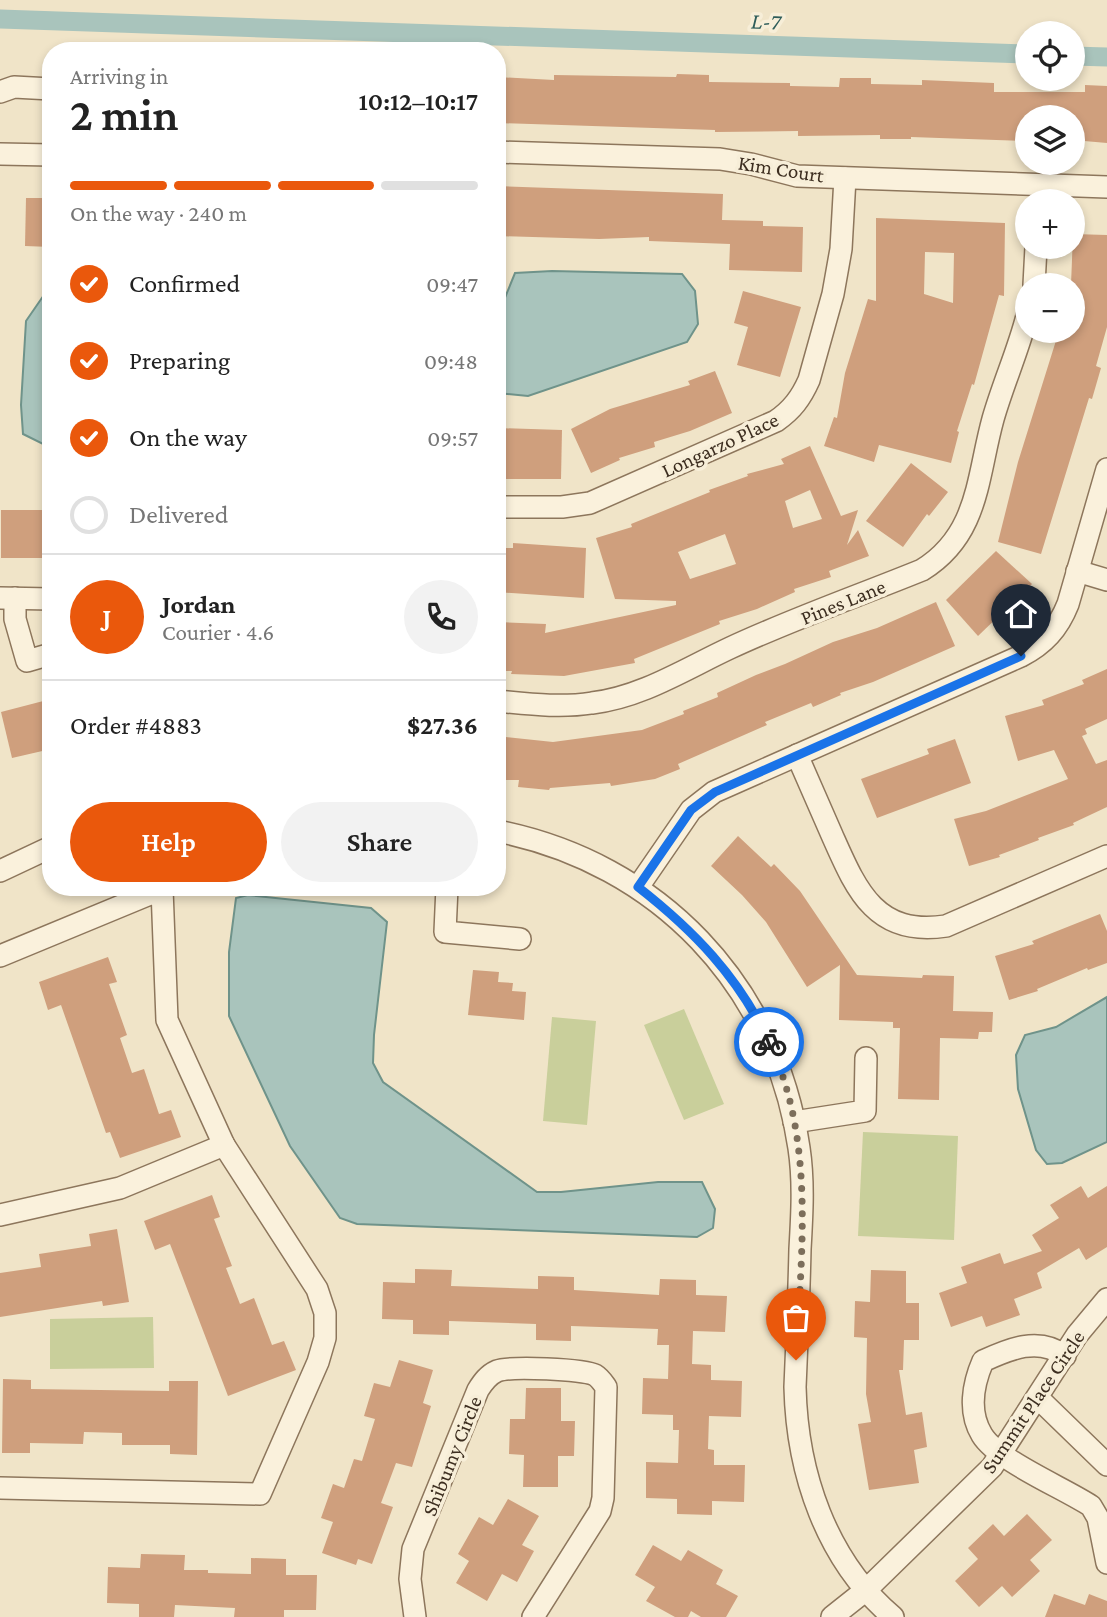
<!DOCTYPE html>
<html lang="en">
<head>
<meta charset="utf-8">
<style>
	:root { --surface:#fff; --page:#f2f2f2; --text:#222; --muted:#767676; --line:#e0e0e0; --accent:#ea580c }
	body { margin:0; font-family:"Crimson Pro",serif; background:var(--page); color:var(--text); height:100vh; display:flex; flex-direction:column; font-size:26px; white-space:nowrap }
	* { box-sizing:border-box; margin:0 }
	p { font-size:23px; color:var(--muted) }
	.icon { flex:none; width:38px; height:38px; fill:none; stroke:currentColor; stroke-width:2; stroke-linecap:round; stroke-linejoin:round }
	.map { position:relative; flex:1; overflow:hidden }
	.panel { position:absolute; left:42px; top:42px; width:464px; height:854px; display:flex; flex-direction:column; background:var(--surface); border-radius:28px; box-shadow:0 4px 10px #0003 }
	.panel>* { flex:none }
	.controls { position:absolute; left:1015px; top:21px; display:grid; gap:14px }
	.controls a { display:grid; place-items:center; width:70px; height:70px; border-radius:50%; background:var(--surface); box-shadow:0 4px 10px #0003; font-size:35px }
	.pin { position:absolute; display:grid; place-items:center; width:60px; height:60px; color:#fff; margin:-72px -30px; border-radius:50% 50% 50% 0; rotate:-45deg; box-shadow:0 0 7px #0007 }
	.pin .icon { rotate:45deg }
	.courier { position:absolute; display:grid; place-items:center; width:70px; height:70px; margin:-35px; border:5px solid #1a73e8; border-radius:50%; background:#fff; color:#222; box-shadow:0 2px 9px #0007 }
	.headline em { font-style:normal; font-weight:600 }
	.headline div { display:flex; flex-direction:column-reverse }
	.headline { display:flex; align-items:center; justify-content:space-between; height:119px; padding:0 28px }
	h1 { font-size:46px; font-weight:600; line-height:52px }
	.bar { display:grid; grid-template-columns:repeat(4,1fr); gap:10px 7px; align-content:center; height:84px; padding:0 28px }
	.bar i { height:9px; border-radius:5px; background:var(--line) }
	.bar .on { background:var(--accent) }
	.bar p { grid-column:span 4 }
	.line { display:flex; align-items:center; gap:18px; padding:0 28px; border-top:2px solid var(--line) }
	.line div { flex:1 }
	.round { display:grid; place-items:center; flex:none; width:74px; height:74px; border-radius:37px; background:var(--page) }
	ol { padding:0 28px; list-style:none }
	li { display:flex; align-items:center; gap:21px; height:77px }
	li p { margin-inline-start:auto }
	li .icon { padding:7px; border-radius:50%; background:var(--accent); color:#fff; stroke-width:4 }
	li:last-child { color:var(--muted) }
	li i { width:38px; height:38px; border:4px solid var(--line); border-radius:50% }
	.cta { display:flex; gap:14px; margin-top:auto; padding:14px 28px }
	.cta a { flex:1; height:80px; border-radius:42px; background:var(--accent); color:#fff; font-size:28px; font-weight:600; line-height:80px; text-align:center }
	.cta a+a { background:var(--page); color:var(--text) }
	.map>svg:first-child { display:block }
	.green { fill:#c9cf9b }
	.water { fill:#a9c4bc; stroke:#6f938a; stroke-width:2 }
	.lines { fill:none; stroke-linecap:round; stroke-linejoin:round }
	.canal { stroke:#a9c4bc; stroke-width:19 }
	.building { fill:#cf9f7d; fill-rule:evenodd }
	.minor-casing { stroke:#8d765c; stroke-width:24 }
	.minor { stroke:#faf1dc; stroke-width:21 }
	.done { stroke:#7c6e5b; stroke-width:7; stroke-dasharray:0 12.6 }
	.route { stroke:#1a73e8; stroke-width:9 }
	.labels { text-anchor:middle; dominant-baseline:central; stroke-width:7; stroke-linejoin:round; paint-order:stroke }
	.street-label { font-size:21px; fill:#3d2e20; stroke:#f7eed8 }
	.water-label { font-size:23px; font-style:italic; fill:#2f5d5a; stroke:#f7eed8 }
</style>
</head>
<body>
<div class="map">
<svg width="1107" height="1617" viewBox="0 0 1107 1617">
	<rect width="100%" height="100%" fill="#f0e4c8"/>
	<g class="green">
		<polygon points="684,1009 724,1104 684,1120 644,1025"/>
		<polygon points="552,1017 596,1021 587,1125 543,1121"/>
		<polygon points="863,1132 958,1136 954,1240 858,1236"/>
		<polygon points="153,1317 154,1368 50,1369 50,1319"/>
	</g>
	<g class="water">
		<polygon points="552,271 682,274 695,291 698,324 687,342 528,396 497,393 497,311 500,310 515,273"/>
		<polygon points="51,290 51,448 23,434 21,405 26,321 46,292"/>
		<polygon points="248,895 371,908 387,922 374,1035 373,1063 383,1082 537,1192 561,1192 658,1182 702,1182 715,1209 713,1228 697,1237 357,1224 340,1218 290,1146 229,1016 229,952 236,898"/>
		<polygon points="1107,997 1107,1142 1062,1163 1047,1164 1036,1150 1018,1089 1016,1055 1025,1035 1056,1027"/>
	</g>
	<g class="lines">
		<g class="canal">
			<polyline points="0,19 1027,54"/>
			<polyline points="1073,56 1107,57"/>
		</g>
	</g>
	<g class="building">
		<polygon points="677,74 709,75 709,82 790,83 790,86 839,87 840,78 871,78 871,84 922,85 922,80 994,83 994,92 1085,92 1085,85 1107,86 1107,143 1073,140 1073,117 1027,117 1027,141 911,137 911,139 880,139 880,135 798,136 798,131 715,132 715,130 497,123 497,77 554,80 554,75 676,77"/>
		<polygon points="497,186 723,194 722,220 763,221 763,226 803,227 802,272 729,270 730,244 649,241 649,237 599,239 497,236"/>
		<polygon points="26,198 51,198 51,247 25,246"/>
		<path d="M876,218L1005,223L1004,296L999,295L974,385L972,384L957,431L959,432L951,463L879,445L874,462L824,446L834,417L837,418L845,373L868,299L876,301ZM925,252L954,253L953,303L924,294Z"/>
		<polygon points="1073,234 1107,235 1107,327 1096,366 1101,368 1092,399 1089,398 1041,554 998,542 1018,462 1059,331 1073,331 1073,285 1071,285"/>
		<polygon points="743,291 801,307 780,377 737,365 748,327 734,323"/>
		<polygon points="715,371 732,413 690,431 654,442 655,447 619,458 620,460 591,473 571,429 610,409 690,385 688,381"/>
		<polygon points="497,428 562,430 561,479 497,479"/>
		<path d="M810,446L841,516L858,510L847,545L858,530L869,556L829,571L831,577L794,589L795,592L757,609L719,621L720,624L634,659L635,663L564,676L511,674L512,671H497V622L546,624L545,633L676,605V601L615,599L596,538L632,527L631,524L710,492L709,490L748,476L747,474L784,464L781,459ZM810,490L822,519L793,528L785,501ZM725,534L736,564L690,579L678,552Z"/>
		<polygon points="911,463 948,492 929,516 927,514 903,547 866,521"/>
		<rect x="1" y="510" width="50" height="48"/>
		<polygon points="513,543 586,548 584,598 497,592 497,548 513,548"/>
		<polygon points="996,551 1032,584 978,636 946,600"/>
		<polygon points="936,602 955,646 873,682 840,693 841,695 813,707 811,703 765,722 767,725 678,764 680,769 655,779 611,786 610,783 550,788 549,790 518,787 519,780 497,780 497,736 553,742 642,730 684,714 683,711 718,697 717,693 756,675 785,664 833,642 877,628"/>
		<polygon points="1107,669 1107,719 1085,729 1087,734 1082,736 1096,764 1107,760 1107,807 1073,823 1074,825 1038,838 1039,840 999,855 1000,857 969,866 954,819 986,811 1068,779 1054,750 1018,761 1005,716 1044,705 1042,700 1084,684 1082,680"/>
		<polygon points="51,699 51,749 12,758 1,712"/>
		<polygon points="955,739 971,783 877,818 861,779 929,754 927,749"/>
		<polygon points="738,836 771,867 774,864 800,891 857,975 922,978 923,975 954,976 953,1011 993,1012 992,1032 979,1032 978,1039 940,1038 939,1100 898,1099 900,1028 893,1028 893,1022 839,1020 840,965 807,987 766,922 742,895 711,866"/>
		<polygon points="1100,914 1107,931 1107,963 1088,970 1087,968 1037,989 1038,991 1009,1000 995,956 1034,944 1032,941"/>
		<polygon points="108,957 117,982 109,984 127,1035 120,1038 132,1073 144,1069 159,1114 171,1110 181,1137 120,1158 110,1132 106,1133 61,1005 48,1010 39,982"/>
		<polygon points="473,970 499,972 498,982 513,983 512,991 526,992 524,1020 468,1015"/>
		<polygon points="1081,1186 1088,1198 1107,1186 1107,1247 1086,1260 1079,1248 1037,1273 1042,1288 1014,1299 1020,1315 986,1327 982,1316 951,1327 939,1293 967,1283 961,1267 1000,1253 1004,1264 1042,1251 1032,1235 1059,1218 1050,1205"/>
		<polygon points="212,1195 220,1217 214,1219 232,1266 226,1268 240,1304 254,1298 272,1345 284,1341 296,1370 228,1396 170,1244 155,1250 144,1221"/>
		<polygon points="117,1229 129,1302 103,1306 102,1301 0,1317 0,1273 41,1267 39,1254 91,1246 89,1234"/>
		<polygon points="415,1269 452,1270 451,1286 538,1289 538,1276 574,1277 574,1290 659,1295 660,1279 696,1280 696,1295 727,1296 725,1332 693,1331 692,1364 711,1365 711,1380 742,1381 741,1417 709,1416 708,1449 714,1450 714,1465 745,1465 744,1502 712,1501 712,1515 677,1514 677,1499 646,1498 646,1462 678,1463 679,1430 673,1430 673,1415 642,1414 643,1378 668,1379 669,1345 657,1345 658,1329 571,1326 571,1341 536,1340 536,1324 449,1321 449,1335 413,1334 413,1320 382,1319 383,1282 415,1283"/>
		<polygon points="871,1270 906,1271 906,1303 919,1303 919,1340 904,1340 903,1370 899,1370 906,1415 922,1412 927,1447 914,1450 919,1483 869,1490 858,1424 871,1422 866,1394 867,1338 854,1337 855,1301 870,1302"/>
		<polygon points="399,1360 433,1370 423,1403 431,1406 412,1467 396,1463 381,1503 393,1507 372,1564 358,1559 356,1565 322,1553 333,1522 321,1518 333,1484 344,1488 354,1459 362,1461 375,1419 364,1416 374,1383 390,1387"/>
		<polygon points="3,1379 31,1380 31,1389 169,1391 169,1381 198,1381 197,1455 170,1454 170,1445 122,1445 122,1433 84,1432 83,1444 30,1443 30,1453 2,1453"/>
		<polygon points="526,1388 561,1388 561,1421 575,1421 574,1456 558,1456 558,1487 523,1487 524,1455 509,1454 510,1419 525,1419"/>
		<polygon points="508,1499 539,1516 522,1545 534,1551 517,1582 502,1574 487,1601 456,1583 469,1561 458,1554 479,1517 493,1525"/>
		<polygon points="1027,1514 1052,1540 1030,1560 1040,1571 1012,1597 1002,1586 979,1607 955,1581 978,1559 968,1548 993,1524 1004,1536"/>
		<polygon points="653,1545 681,1561 688,1550 723,1570 716,1584 738,1596 726,1617 701,1617 691,1611 688,1617 675,1617 646,1601 655,1587 635,1575"/>
		<polygon points="141,1554 185,1555 184,1570 208,1570 208,1573 251,1574 251,1558 286,1559 286,1575 317,1575 316,1610 284,1610 284,1617 234,1617 235,1608 175,1605 174,1617 139,1617 139,1604 107,1603 108,1567 140,1568"/>
		<polygon points="1054,1594 1085,1605 1089,1594 1107,1601 1107,1617 1045,1617"/>
	</g>
	<g class="lines">
		<g class="minor-casing">
			<g id="minor">
				<polyline points="0,92 14,87 51,89"/>
				<polyline points="497,152 720,159 751,164 797,176 1107,187"/>
				<polyline points="0,154 51,155"/>
				<polyline points="1034,285 1036,247"/>
				<path d="M497,507H562L590,503L776,421C792,410 801,398 809,380L833,294L841,249L845,178"/>
				<polyline points="1077,571 1107,580"/>
				<polyline points="0,598 51,599"/>
				<polyline points="15,598 15,619 27,661 51,654"/>
				<path d="M497,701C529,704 560,708 592,703C642,697 685,669 730,648C792,619 858,596 922,570C979,535 977,477 993,419C1003,384 1018,351 1027,316"/>
				<path d="M797,755C809,782 820,808 832,835C856,889 875,937 946,926L1107,856"/>
				<path d="M497,831C659,863 775,985 799,1148C804,1181 802,1215 800,1249C799,1295 797,1341 795,1387C797,1473 826,1560 893,1617"/>
				<polyline points="0,871 51,847"/>
				<polyline points="447,887 445,932 520,939"/>
				<path d="M638,887L691,810L714,792L1021,656C1044,644 1058,629 1068,604L1107,469"/>
				<polyline points="0,956 162,889 167,1020 224,1145 317,1289 325,1313 325,1338 318,1362 260,1494 0,1488"/>
				<polyline points="794,1122 865,1111 866,1058"/>
				<polyline points="0,1215 120,1188 224,1145"/>
				<path d="M1065,1356C1039,1336 1009,1349 983,1361C973,1384 968,1412 982,1435C998,1461 1064,1488 1091,1506L1098,1518L1107,1563"/>
				<polyline points="1038,1398 1107,1465"/>
				<path d="M415,1617L410,1579L413,1549L478,1390C483,1382 488,1375 497,1371C510,1366 584,1369 595,1375C600,1378 603,1383 606,1387L603,1498L600,1511L533,1617"/>
				<polyline points="832,1617 866,1590 992,1467 1077,1335 1107,1299"/>
			</g>
		</g>
		<use href="#minor" class="minor"/>
	</g>
	<g class="lines">
		<path class="done" d="M769,1042C816,1141 801,1253 796,1360"/>
		<path class="route" d="M769,1042C739,977 693,930 638,887L691,810L715,792L1021,656"/>
	</g>
	<g class="labels">
		<g class="street-label">
			<text transform="translate(781 169) rotate(9)">Kim Court</text>
			<text transform="translate(720 445) rotate(-25)">Longarzo Place</text>
			<text transform="translate(843 602) rotate(-22)">Pines Lane</text>
			<text transform="translate(1033 1402) rotate(-56)">Summit Place Circle</text>
			<text transform="translate(452 1456) rotate(-68)">Shibumy Circle</text>
		</g>
		<g class="water-label">
			<text transform="translate(766 21) rotate(2)">L-7</text>
		</g>
	</g>
</svg>
<div class="controls">
<a><svg class="icon" aria-label="locate" viewBox="0 0 24 24"><circle cx="12" cy="12" r="6"/><path d="M12 2v4M12 18v4M2 12h4M18 12h4"/></svg></a>
<a><svg class="icon" aria-label="layers" viewBox="0 0 24 24"><path d="M12 4l9 5-9 5-9-5zM3 14l9 5 9-5"/></svg></a>
<a>+</a>
<a>−</a>
</div>
<div class="pin" style="left:796px;top:1360px;background:#ea580c"><svg class="icon" aria-label="bag" viewBox="0 0 24 24"><path d="M5 8h14l-1 12H6zM9 8a3 3 0 0 1 6 0"/></svg></div>
<div class="pin" style="left:1021px;top:656px;background:#1f2937"><svg class="icon" aria-label="home" viewBox="0 0 24 24"><path d="M3 11l9-7 9 7M6 9v11h12V9"/></svg></div>
<div class="courier" style="left:769px;top:1042px"><svg class="icon" aria-label="bike" viewBox="0 0 24 24"><circle cx="6" cy="16" r="4"/><circle cx="18" cy="16" r="4"/><path d="M6 16l4-8h5l3 8M10 8l3 8H6M13 5h3"/></svg></div>
<section class="panel">
<div class="headline"><div><h1>2 min</h1><p>Arriving in</p></div><em>10:12–10:17</em></div>
<div class="bar"><i class="on"></i><i class="on"></i><i class="on"></i><i></i><p>On the way · 240 m</p></div>
<ol>
<li><svg class="icon" aria-label="check" viewBox="0 0 24 24"><path d="M5 12l5 5 9-10"/></svg>Confirmed<p>09:47</p></li>
<li><svg class="icon" aria-label="check" viewBox="0 0 24 24"><path d="M5 12l5 5 9-10"/></svg>Preparing<p>09:48</p></li>
<li><svg class="icon" aria-label="check" viewBox="0 0 24 24"><path d="M5 12l5 5 9-10"/></svg>On the way<p>09:57</p></li>
<li><i></i>Delivered</li>
</ol>
<div class="line" style="height:126px"><b class="round" style="background:var(--accent);color:#fff">J</b><div><b>Jordan</b><p>Courier · 4.6</p></div><a class="round"><svg class="icon" aria-label="phone" viewBox="0 0 24 24"><path d="M5 4h4l2 5-3 2q2 4 5 5l2-3 5 2v4C11 20 4 13 5 4z"/></svg></a></div>
<div class="line" style="height:91px"><div>Order #4883</div><b>$27.36</b></div>
<div class="cta"><a>Help</a><a>Share</a></div>
</section>
</div>
</body>
</html>
